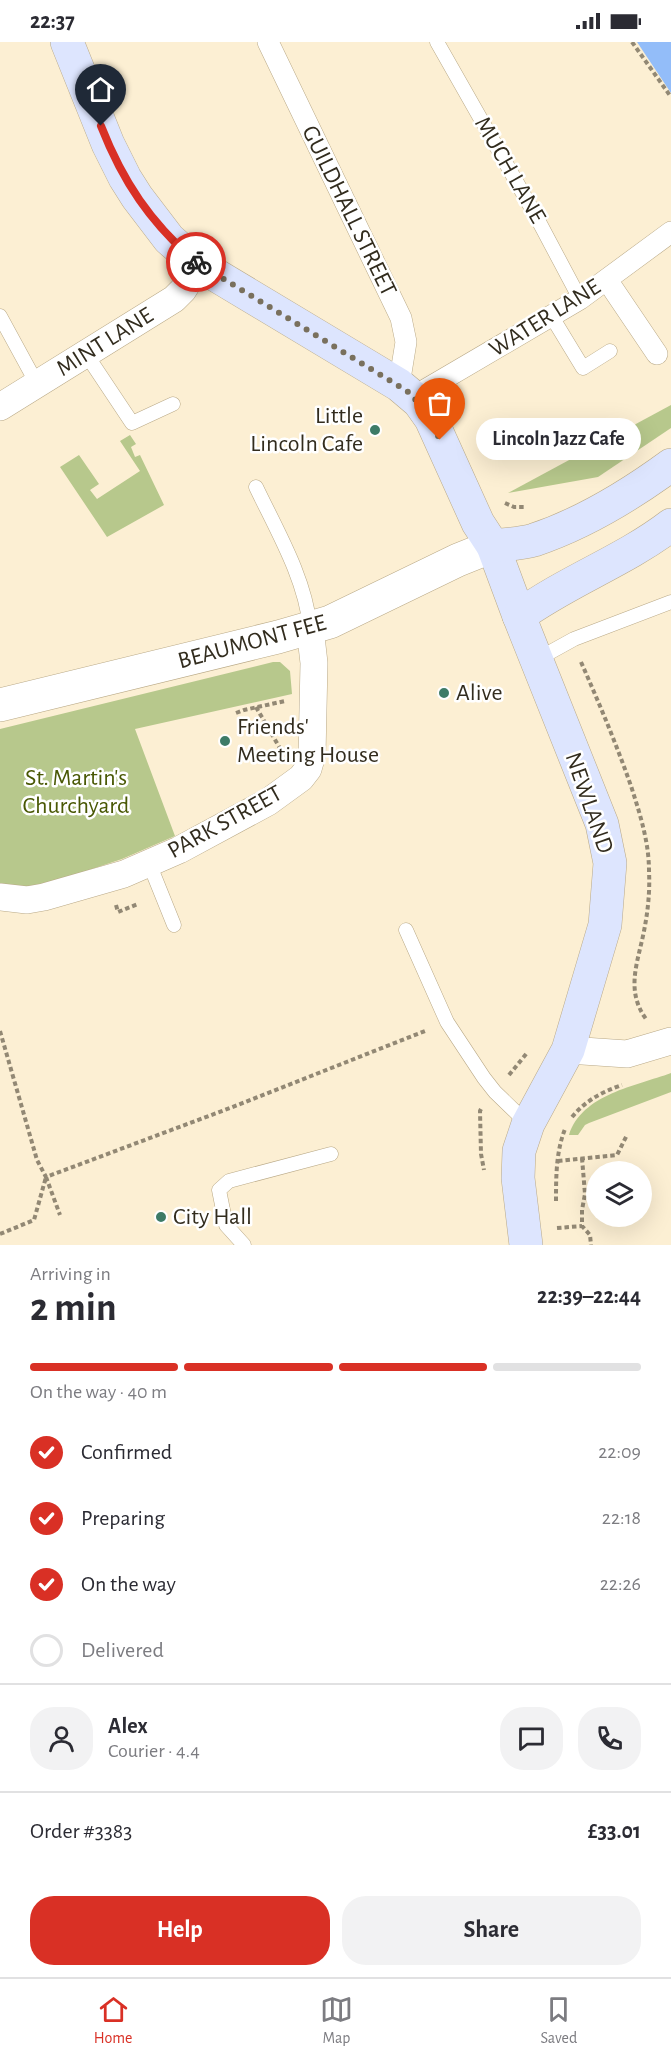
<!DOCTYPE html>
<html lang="en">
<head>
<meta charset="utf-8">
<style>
	:root { --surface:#fff; --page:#f2f2f3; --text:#2b2b33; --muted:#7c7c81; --line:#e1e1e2; --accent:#d93025 }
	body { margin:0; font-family:"Alegreya Sans",sans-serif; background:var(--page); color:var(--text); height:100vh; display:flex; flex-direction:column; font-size:22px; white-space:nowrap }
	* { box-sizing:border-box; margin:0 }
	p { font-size:20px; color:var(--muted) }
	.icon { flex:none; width:33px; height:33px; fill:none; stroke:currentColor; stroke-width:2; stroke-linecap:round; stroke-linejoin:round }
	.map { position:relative; height:1203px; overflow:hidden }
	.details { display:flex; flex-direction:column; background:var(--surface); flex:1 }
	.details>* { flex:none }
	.tools { position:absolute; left:586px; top:1119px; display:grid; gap:12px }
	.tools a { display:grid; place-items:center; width:66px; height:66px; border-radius:50%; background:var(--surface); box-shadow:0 6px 24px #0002; font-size:30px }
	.pin { position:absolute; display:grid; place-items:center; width:51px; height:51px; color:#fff; margin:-62px -26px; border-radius:50% 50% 50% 0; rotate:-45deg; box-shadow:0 0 6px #0007 }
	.pin .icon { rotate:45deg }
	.courier { position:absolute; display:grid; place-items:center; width:60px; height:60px; margin:-30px; border:4px solid #d93025; border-radius:50%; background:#fff; color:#222; box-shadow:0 2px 8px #0007 }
	.bubble { position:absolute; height:42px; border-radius:21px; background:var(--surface); box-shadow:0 6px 24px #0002; font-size:20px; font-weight:700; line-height:42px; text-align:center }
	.summary em { font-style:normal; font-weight:700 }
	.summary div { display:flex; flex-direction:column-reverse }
	.summary { display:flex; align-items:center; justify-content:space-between; height:102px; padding:0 30px }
	h1 { font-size:39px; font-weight:700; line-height:45px }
	.bar { display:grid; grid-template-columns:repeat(4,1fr); gap:9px 6px; align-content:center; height:72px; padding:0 30px }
	.bar i { height:8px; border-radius:4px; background:var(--line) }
	.bar .current { background:var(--accent) }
	.bar p { grid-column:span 4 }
	.line { display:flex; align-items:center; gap:15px; padding:0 30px; border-top:2px solid var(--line) }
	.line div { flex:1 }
	.round { display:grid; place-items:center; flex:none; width:63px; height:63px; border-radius:24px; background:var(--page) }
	ol { padding:0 30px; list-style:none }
	li { display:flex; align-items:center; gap:18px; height:66px }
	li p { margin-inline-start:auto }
	li .icon { padding:6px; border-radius:50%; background:var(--accent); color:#fff; stroke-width:4 }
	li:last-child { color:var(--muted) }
	li i { width:33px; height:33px; border:3px solid var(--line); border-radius:50% }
	.action { display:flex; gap:12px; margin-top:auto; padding:12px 30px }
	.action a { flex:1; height:69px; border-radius:24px; background:var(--accent); color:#fff; font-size:24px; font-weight:700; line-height:69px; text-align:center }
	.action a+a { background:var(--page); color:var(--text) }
	.status { display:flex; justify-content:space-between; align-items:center; height:42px; padding:0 30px; background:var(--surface); direction:ltr }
	.status svg { height:16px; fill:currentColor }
	.tabs { display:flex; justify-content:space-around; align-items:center; height:84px; border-top:2px solid var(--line); background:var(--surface); font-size:16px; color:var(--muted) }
	.tabs a { display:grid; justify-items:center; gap:3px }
	.tabs .current { color:var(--accent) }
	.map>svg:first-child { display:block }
	.green { fill:#b7c88c }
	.water { fill:#93bdf9 }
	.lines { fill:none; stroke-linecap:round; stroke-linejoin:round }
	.service-casing { stroke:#b9a987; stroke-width:15 }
	.pedestrian-casing { stroke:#b9a987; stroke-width:22 }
	.minor-casing { stroke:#b9a987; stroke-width:28 }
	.tertiary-casing { stroke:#b9a987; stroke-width:34 }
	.secondary-casing { stroke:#b9a987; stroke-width:34 }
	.path { stroke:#928874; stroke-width:4; stroke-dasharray:4.5 3; stroke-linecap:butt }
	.service { stroke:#fff; stroke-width:14 }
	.pedestrian { stroke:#fff; stroke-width:21 }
	.minor { stroke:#fff; stroke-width:27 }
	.tertiary { stroke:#fff; stroke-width:33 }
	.secondary { stroke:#dde5fe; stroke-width:33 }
	.done { stroke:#79705d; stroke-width:6; stroke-dasharray:0 10.8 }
	.route { stroke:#d93025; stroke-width:8 }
	.poi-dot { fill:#3d7b67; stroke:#fff; stroke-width:2 }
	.labels { text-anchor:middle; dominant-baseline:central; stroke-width:5; stroke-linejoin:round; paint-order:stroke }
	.street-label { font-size:24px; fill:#322c1e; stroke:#fff }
	.poi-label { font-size:24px; fill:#322c1e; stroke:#fff; text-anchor:start }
	.park-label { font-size:24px; fill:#495804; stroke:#fff }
</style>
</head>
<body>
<div class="status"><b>22:37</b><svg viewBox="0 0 49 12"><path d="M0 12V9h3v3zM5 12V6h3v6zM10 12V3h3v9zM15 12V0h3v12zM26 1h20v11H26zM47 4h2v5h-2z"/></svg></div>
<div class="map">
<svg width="671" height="1203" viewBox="0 0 671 1203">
	<rect width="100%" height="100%" fill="#fcefd3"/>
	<g class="green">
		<polygon points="671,363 671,386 598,435 508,451"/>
		<polygon points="130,393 136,402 131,405 135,415 140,413 164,463 107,495 60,425 79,413 99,442 90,448 97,457 140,429 120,399"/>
		<polygon points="273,620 280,620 290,629 292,652 135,687 175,794 122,817 35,846 0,842 0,687"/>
		<path d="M671,1031V1050L589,1081L585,1083L578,1093H569C582,1052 636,1044 671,1031Z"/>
	</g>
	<polygon class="water" points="637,0 671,0 671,51"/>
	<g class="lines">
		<g class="service-casing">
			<g id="service">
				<polyline points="437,0 537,176 580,257"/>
				<polyline points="0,274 37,342"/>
				<polyline points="552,275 583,326 610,309"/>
				<polyline points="86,312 132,381 173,362"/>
				<path d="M256,445C277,489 305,536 310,585"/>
				<polyline points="536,618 574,597 671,560"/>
				<polyline points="149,821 174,883"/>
				<polyline points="406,888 447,980 484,1036 495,1050 528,1082"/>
				<polyline points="244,1203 226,1183 219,1148 229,1139 331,1112"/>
			</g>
		</g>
		<g class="pedestrian-casing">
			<g id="pedestrian">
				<polyline points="268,0 401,276 406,300 399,343"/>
				<polyline points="607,238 657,312"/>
				<polyline points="413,355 580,257 671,190"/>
			</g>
		</g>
		<g class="minor-casing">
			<g id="minor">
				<polyline points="0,365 174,257 183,248 199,223"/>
				<polyline points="0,855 27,858 44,855 124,832 179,808 268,760 301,736 308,727 312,713 314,621 310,586"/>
				<polyline points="568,1008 627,1012 671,999"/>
			</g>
		</g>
		<g class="tertiary-casing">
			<polyline id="tertiary" points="0,663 278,595 330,580 458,518 493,504"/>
		</g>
		<g class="secondary-casing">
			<g id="secondary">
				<polyline points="67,0 108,102 125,136 137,155 169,197 199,223 399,343 419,360 431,377 478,481 493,504 519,574 602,782 610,821 605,883 568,1008 528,1082 519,1109 518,1136 526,1203"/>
				<path d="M493,504C506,502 521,502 534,498C582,482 630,453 671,423"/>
				<path d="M519,574C567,539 624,519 671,483"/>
			</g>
		</g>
		<g class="path">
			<polyline points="632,0 671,55"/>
			<polyline points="505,461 514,465 524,465"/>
			<path d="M581,620C599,661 616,701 631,744C640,772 649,800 649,829C650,849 648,869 644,889C638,920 625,948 646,977"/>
			<polyline points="256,665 281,708"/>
			<polyline points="236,671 244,668 285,659"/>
			<polyline points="116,863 118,870 138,862"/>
			<polyline points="0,989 37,1118 46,1135 230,1066 425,989"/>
			<polyline points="509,1033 527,1011"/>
			<polyline points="481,1067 480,1069 481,1112 484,1128"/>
			<path d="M572,1075C586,1058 602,1050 622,1043"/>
			<polyline points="582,1116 585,1152 582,1168 582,1184 590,1193 591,1203"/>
			<polyline points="558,1119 617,1113 627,1093"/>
			<polyline points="46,1135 60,1173"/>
			<path d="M556,1159C556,1135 556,1110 565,1087"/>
			<polyline points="557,1186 582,1184"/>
			<polyline points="0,1192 34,1178 46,1135"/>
		</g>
		<use href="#service" class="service"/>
		<use href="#pedestrian" class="pedestrian"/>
		<use href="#minor" class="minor"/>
		<use href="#tertiary" class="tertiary"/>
		<use href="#secondary" class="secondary"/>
	</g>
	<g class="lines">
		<path class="done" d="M196,220L407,349C422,363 431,379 440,398"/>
		<path class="route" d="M101,84C123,140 150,180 196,220"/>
	</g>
	<g class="poi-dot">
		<circle cx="375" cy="388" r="6"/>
		<circle cx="444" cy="651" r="6"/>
		<circle cx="225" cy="699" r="6"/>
		<circle cx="161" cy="1175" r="6"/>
	</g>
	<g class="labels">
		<g class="street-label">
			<text transform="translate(510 128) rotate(60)">MUCH LANE</text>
			<text transform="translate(349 169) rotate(64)">GUILDHALL STREET</text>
			<text transform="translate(545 276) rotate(-32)">WATER LANE</text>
			<text transform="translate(105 300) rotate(-32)">MINT LANE</text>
			<text transform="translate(252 600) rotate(-15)">BEAUMONT FEE</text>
			<text transform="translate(589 761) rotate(71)">NEWLAND</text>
			<text transform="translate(225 780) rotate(-29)">PARK STREET</text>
		</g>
		<g class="poi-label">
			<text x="363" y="374" text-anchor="end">Little<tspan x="363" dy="28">Lincoln Cafe</tspan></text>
			<text x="456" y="651">Alive</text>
			<text x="237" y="685">Friends'<tspan x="237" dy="28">Meeting House</tspan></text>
			<text x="173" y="1175">City Hall</text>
		</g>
		<g class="park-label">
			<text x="76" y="736">St. Martin's<tspan x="76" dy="28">Churchyard</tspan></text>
		</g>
	</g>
</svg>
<div class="tools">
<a><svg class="icon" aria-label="layers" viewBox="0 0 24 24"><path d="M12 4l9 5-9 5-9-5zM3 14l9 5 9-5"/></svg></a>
</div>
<div class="pin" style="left:440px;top:398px;background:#ea580c"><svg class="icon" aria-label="bag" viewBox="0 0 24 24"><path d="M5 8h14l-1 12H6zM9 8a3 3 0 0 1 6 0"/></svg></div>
<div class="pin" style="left:101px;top:84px;background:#1f2937"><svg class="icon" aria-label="home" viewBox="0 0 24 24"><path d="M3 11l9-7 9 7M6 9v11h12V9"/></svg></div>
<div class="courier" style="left:196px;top:220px"><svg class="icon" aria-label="bike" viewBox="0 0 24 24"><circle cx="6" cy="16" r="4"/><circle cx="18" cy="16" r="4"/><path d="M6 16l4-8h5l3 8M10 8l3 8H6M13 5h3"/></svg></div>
<div class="bubble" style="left:476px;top:376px;width:165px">Lincoln Jazz Cafe</div>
</div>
<section class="details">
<div class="summary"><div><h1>2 min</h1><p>Arriving in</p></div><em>22:39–22:44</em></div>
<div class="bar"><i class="current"></i><i class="current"></i><i class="current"></i><i></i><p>On the way · 40 m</p></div>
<ol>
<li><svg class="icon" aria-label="check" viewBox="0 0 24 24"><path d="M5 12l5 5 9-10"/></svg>Confirmed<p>22:09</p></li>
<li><svg class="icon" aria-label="check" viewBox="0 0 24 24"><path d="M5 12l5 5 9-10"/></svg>Preparing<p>22:18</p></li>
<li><svg class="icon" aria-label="check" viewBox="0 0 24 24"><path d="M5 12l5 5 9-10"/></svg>On the way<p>22:26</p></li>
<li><i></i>Delivered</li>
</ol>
<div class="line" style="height:108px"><a class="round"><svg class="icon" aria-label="person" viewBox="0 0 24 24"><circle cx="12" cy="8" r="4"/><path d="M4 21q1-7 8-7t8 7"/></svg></a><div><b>Alex</b><p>Courier · 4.4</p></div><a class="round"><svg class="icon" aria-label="chat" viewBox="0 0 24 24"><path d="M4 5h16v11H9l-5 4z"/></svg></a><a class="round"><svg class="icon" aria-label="phone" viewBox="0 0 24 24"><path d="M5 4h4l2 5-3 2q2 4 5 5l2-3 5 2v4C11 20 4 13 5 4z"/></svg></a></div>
<div class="line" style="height:78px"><div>Order #3383</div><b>£33.01</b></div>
<div class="action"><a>Help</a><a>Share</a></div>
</section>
<nav class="tabs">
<a class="current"><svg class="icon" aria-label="home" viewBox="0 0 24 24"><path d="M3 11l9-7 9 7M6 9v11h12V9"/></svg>Home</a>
<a><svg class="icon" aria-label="map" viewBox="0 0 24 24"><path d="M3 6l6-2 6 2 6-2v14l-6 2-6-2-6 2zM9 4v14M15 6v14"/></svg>Map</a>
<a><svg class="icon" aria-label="saved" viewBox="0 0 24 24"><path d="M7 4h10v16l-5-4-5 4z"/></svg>Saved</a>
</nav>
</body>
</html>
